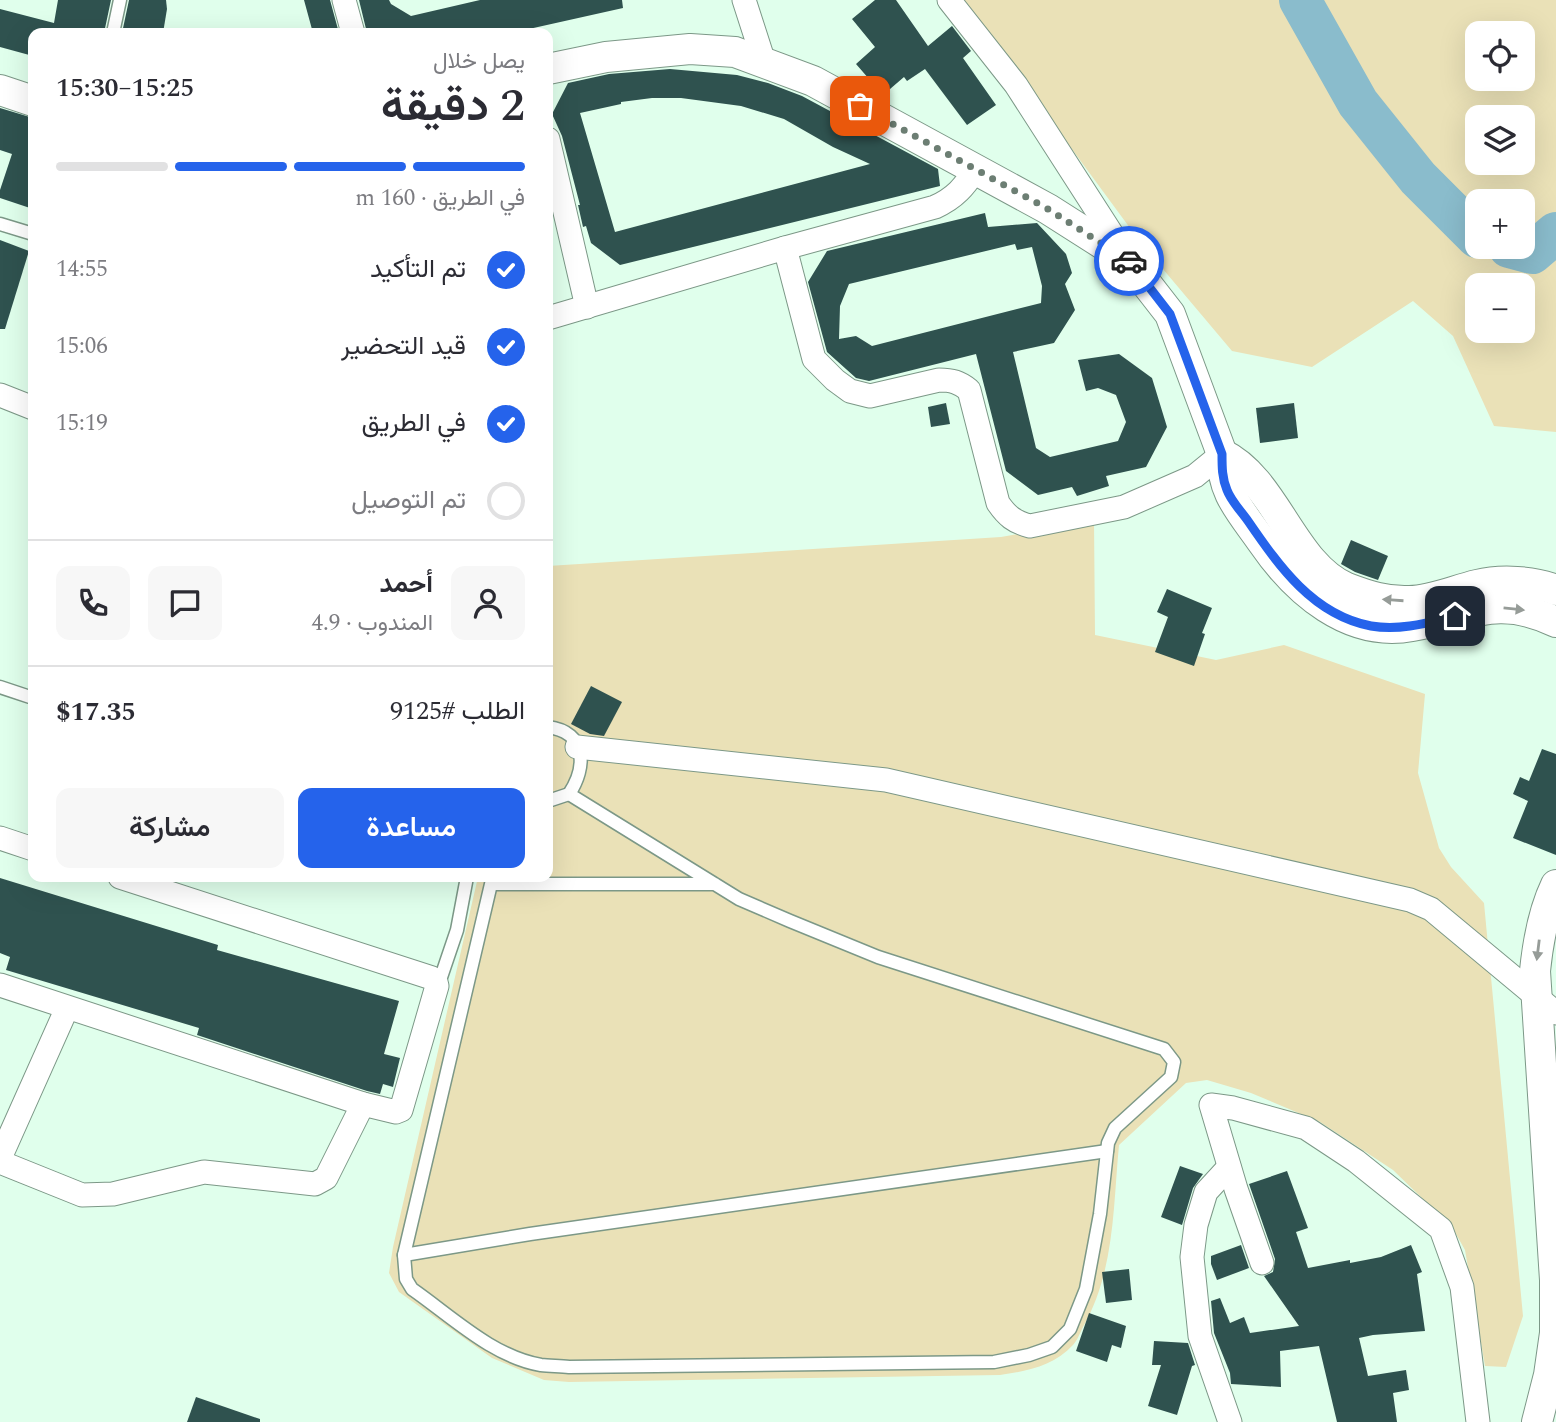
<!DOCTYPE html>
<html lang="ar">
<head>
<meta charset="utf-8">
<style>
	:root { --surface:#fff; --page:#f7f7f7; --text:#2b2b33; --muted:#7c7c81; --line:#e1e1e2; --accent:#2563eb }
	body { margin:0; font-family:Spectral,Vazirmatn,serif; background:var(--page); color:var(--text); direction:rtl; height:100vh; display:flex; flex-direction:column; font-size:26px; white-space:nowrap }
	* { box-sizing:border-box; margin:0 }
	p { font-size:23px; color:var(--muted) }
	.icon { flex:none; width:38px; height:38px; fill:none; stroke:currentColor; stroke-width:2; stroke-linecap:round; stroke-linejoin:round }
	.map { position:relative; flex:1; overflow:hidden; direction:ltr }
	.details { position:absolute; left:28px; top:28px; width:525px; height:854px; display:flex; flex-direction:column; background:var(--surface); border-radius:14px; box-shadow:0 7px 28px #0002; direction:rtl }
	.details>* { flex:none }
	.fabs { position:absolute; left:1465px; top:21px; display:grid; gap:14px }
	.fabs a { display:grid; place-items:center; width:70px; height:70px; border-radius:14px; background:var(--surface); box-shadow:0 7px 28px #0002; font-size:35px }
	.pin { position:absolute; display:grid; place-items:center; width:60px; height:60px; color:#fff; margin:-30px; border-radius:14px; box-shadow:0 4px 10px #0006 }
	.courier { position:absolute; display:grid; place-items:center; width:70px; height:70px; margin:-35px; border:5px solid #2563eb; border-radius:50%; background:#fff; color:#222; box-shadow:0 2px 9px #0007 }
	.summary em { font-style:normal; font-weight:600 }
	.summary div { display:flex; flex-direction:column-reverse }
	.summary { display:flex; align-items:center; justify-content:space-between; height:119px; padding:0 28px }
	h1 { font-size:46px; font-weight:600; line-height:52px }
	.bar { display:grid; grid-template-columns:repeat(4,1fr); gap:10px 7px; align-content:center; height:84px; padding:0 28px }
	.bar i { height:9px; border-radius:5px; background:var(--line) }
	.bar .on { background:var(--accent) }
	.bar p { grid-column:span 4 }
	.line { display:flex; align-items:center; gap:18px; padding:0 28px; border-top:2px solid var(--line) }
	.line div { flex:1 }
	.round { display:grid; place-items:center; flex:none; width:74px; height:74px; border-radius:14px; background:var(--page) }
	ol { padding:0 28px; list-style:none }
	li { display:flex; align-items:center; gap:21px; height:77px }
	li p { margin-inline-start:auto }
	li .icon { padding:7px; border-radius:50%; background:var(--accent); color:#fff; stroke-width:4 }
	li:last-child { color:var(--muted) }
	li i { width:38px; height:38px; border:4px solid var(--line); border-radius:50% }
	.cta { display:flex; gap:14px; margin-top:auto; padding:14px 28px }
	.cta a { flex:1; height:80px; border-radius:14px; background:var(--accent); color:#fff; font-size:28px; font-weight:600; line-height:80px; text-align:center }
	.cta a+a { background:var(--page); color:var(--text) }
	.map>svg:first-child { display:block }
	.green { fill:#eae1b7; fill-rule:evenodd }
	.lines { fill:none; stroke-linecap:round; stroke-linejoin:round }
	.river { stroke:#8abccc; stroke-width:42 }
	.building { fill:#2f524f; fill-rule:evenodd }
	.service-casing { stroke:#7c9887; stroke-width:15 }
	.minor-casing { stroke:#7c9887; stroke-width:25 }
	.tertiary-casing { stroke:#7c9887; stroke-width:32 }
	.service { stroke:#fff; stroke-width:12 }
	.minor { stroke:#fff; stroke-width:23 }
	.tertiary { stroke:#fff; stroke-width:30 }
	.oneway { fill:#969c98 }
	.done { stroke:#6c7e73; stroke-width:7; stroke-dasharray:0 12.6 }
	.route { stroke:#2563eb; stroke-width:9 }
</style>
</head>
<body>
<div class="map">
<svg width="1556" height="1422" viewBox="0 0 1556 1422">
	<rect width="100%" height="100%" fill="#e0ffec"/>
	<g class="green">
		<path d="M955,0H1556V432L1494,426L1453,336L1413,301L1312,367L1232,351L1141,243L1060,133ZM1477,33H1522V79H1477ZM1477,117H1522V163H1477ZM1477,201H1522V247H1477ZM1477,285H1522V331H1477Z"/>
		<path d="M1094,520L1095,635L1216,660L1284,645L1425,694L1418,773L1439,848L1451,867L1484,903L1523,1316L1506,1367L1485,1366L1465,1250L1452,1227L1393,1170L1320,1122L1251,1093L1207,1080L1186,1083L1119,1145C1113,1207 1115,1271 1083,1327C1080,1333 1077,1341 1073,1345C1054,1366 1027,1371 1000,1375L569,1382L544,1380L492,1358L399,1292L389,1273L393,1247L478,877H548V566L1001,537Z"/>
	</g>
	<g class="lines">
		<g class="river">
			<polyline points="1300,0 1358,103 1418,178 1477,237"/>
			<polyline points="1509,247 1532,253 1556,233"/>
		</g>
	</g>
	<g class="building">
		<polygon points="58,0 111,0 104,33 33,33 33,56 0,47 0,9 54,23"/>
		<polygon points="129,0 166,0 167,9 163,33 122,33"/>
		<polygon points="304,0 330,0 339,33 313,33"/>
		<polygon points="359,0 389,0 391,4 411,16 480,0 622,0 623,8 511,33 367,33"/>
		<polygon points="875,0 896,0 928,46 952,26 971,51 963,58 996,105 967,125 925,69 907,81 904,77 883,95 856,64 875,47 852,19"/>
		<path d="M670,69L737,75L768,83L802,96L938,169L940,186L620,265L591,243L586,226L583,227L578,205H580L562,136L552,114L568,83L609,74ZM652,98H681L741,106L784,119L833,147L870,164L615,232L580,113L621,104V102Z"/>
		<polygon points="0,108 33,118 33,209 0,198 0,190 12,154 0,150"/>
		<path d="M985,213L988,227L1037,223L1066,254L1072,273L1065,284L1075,310L1054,343L1013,352L1036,448L1050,457L1118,441L1126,422L1116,395L1098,388L1086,391L1078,360L1119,354L1152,378L1167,427L1146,467L1106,476L1109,486L1077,496L1072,487L1038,495L1006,471L976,354L869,381L856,378L827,352L808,282L827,251ZM1015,244L1017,250L1032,247L1042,286L1041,303L872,346L856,336L839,339L840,306L849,284Z"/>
		<polygon points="0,240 29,251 5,329 0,329"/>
		<polygon points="946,403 950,424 931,427 928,407"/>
		<polygon points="1294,403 1298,438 1260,443 1256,408"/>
		<polygon points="1351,540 1388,556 1378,580 1355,572 1341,564"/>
		<polygon points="1167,589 1212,608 1202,633 1205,634 1194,666 1155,652 1168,617 1157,612"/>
		<polygon points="591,686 622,702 604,736 590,734 571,724"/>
		<polygon points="1542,749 1556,754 1556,855 1513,838 1528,801 1513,794 1520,777 1529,781"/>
		<polygon points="0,878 218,945 217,950 399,1001 384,1054 400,1058 393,1087 383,1084 380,1094 367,1091 197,1035 199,1028 6,970 10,957 0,953"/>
		<polygon points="1180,1166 1203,1174 1193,1188 1182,1225 1161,1217"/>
		<polygon points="1287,1171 1308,1228 1296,1232 1308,1268 1350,1260 1350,1263 1381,1257 1411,1245 1422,1272 1417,1274 1425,1331 1373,1335 1359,1338 1368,1376 1406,1370 1409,1390 1393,1393 1397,1422 1337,1422 1319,1346 1280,1351 1281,1387 1231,1384 1230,1373 1214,1333 1211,1301 1220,1298 1230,1323 1244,1317 1250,1333 1299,1326 1264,1276 1273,1272 1275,1259 1249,1184"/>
		<polygon points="1241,1245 1249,1268 1217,1280 1211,1264 1211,1256"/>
		<polygon points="1129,1269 1132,1300 1106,1303 1102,1272"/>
		<polygon points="1089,1313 1126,1326 1121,1348 1112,1345 1107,1362 1076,1351"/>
		<polygon points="1154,1341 1188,1343 1195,1365 1192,1366 1177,1415 1148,1406 1161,1365 1152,1365"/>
		<polygon points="196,1397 260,1419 260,1422 187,1422"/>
	</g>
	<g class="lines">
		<g class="service-casing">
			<g id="service">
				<polyline points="113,33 120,0"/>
				<polyline points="0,224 33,234"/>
				<polyline points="0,687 33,698"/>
				<path d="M548,727C587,732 587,767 569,794L548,801"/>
				<path d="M569,794L739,899L790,921L878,957L1164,1049L1174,1062L1171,1077L1115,1128L1108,1143L1100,1214L1086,1289L1070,1329L1052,1347L1029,1355L994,1362L569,1367C560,1366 550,1366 541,1365C493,1357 451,1316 412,1289L406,1279L404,1255L491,884H715"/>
				<polyline points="438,986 457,930 467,877"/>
				<polyline points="404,1255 530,1234 1107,1151"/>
			</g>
		</g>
		<g class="minor-casing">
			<g id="minor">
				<polyline points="344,0 353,33"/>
				<polyline points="744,0 764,62"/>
				<polyline points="949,0 1016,85 1126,256"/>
				<polyline points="548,139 587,307"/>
				<path d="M785,248L814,359L835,380L850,391L870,396L939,380C952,380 959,382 969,390L998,503C1007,516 1014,522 1030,526L1124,507L1195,476L1222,454"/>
				<path d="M548,318L785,248L935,207C955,198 964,187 976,169"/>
				<polyline points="0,395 33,408"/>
				<polyline points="577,747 886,780 1410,900 1431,909 1556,1013"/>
				<polyline points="0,838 33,849"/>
				<polyline points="0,985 363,1104 396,1112 401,1110 437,986 436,982 432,978 120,877"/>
				<polyline points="0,1158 67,1008"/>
				<polyline points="0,1162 82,1195 113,1194 204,1172 315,1184 326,1178 363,1104"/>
				<polyline points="1229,1167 1206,1192 1196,1225 1192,1257 1200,1336 1230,1422"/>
				<polyline points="1262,1263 1236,1189 1211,1105 1233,1108 1306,1128 1356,1161 1441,1229 1462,1287 1478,1422"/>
			</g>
		</g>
		<g class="tertiary-casing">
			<g id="tertiary">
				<path d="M548,69L606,57L690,49L735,52L813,81L1048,209L1128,260L1170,314L1222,454C1222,494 1241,511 1263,543C1296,591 1349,638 1412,626C1469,616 1498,594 1556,622"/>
				<polyline points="0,90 33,101"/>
				<path d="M1222,454C1276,480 1292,565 1347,588C1368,596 1387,602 1409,601C1432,601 1455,590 1477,585C1501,579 1533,581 1556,590"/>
				<path d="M1537,1422L1549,1375L1555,1333V1280L1535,971C1538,941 1543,912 1556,885"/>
			</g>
		</g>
		<use href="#service" class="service"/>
		<use href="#minor" class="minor"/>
		<use href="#tertiary" class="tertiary"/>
	</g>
	<defs><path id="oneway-solid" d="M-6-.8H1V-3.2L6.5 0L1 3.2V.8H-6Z" transform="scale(1.75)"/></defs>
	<g class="oneway">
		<use href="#oneway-solid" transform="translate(1393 600) rotate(-176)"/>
		<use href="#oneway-solid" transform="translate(1514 609) rotate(6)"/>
		<use href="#oneway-solid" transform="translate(1538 950) rotate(97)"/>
	</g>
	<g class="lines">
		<polyline class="done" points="860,106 1048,209 1129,261"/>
		<path class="route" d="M1129,261L1170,314L1222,454C1222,467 1222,478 1227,490C1231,501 1241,511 1248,521C1279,566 1313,615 1371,626C1400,631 1427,623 1455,616"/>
	</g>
</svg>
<div class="fabs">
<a><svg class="icon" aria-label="locate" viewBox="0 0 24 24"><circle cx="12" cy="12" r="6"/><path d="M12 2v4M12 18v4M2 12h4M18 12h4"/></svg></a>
<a><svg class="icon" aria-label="layers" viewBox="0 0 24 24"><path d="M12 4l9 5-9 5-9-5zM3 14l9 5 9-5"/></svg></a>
<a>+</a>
<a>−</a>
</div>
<div class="pin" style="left:860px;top:106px;background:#ea580c"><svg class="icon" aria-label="bag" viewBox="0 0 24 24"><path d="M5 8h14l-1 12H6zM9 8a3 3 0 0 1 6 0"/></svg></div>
<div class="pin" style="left:1455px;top:616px;background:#1f2937"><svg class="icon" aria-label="home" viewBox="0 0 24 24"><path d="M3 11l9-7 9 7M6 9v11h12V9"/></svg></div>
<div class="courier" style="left:1129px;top:261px"><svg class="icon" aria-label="car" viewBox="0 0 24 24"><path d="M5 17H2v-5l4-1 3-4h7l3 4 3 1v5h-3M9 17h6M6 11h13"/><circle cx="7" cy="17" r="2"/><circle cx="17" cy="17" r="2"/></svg></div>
<section class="details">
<div class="summary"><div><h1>2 دقيقة</h1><p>يصل خلال</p></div><em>15:25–15:30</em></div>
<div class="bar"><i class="on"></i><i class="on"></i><i class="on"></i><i></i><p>في الطريق · 160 m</p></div>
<ol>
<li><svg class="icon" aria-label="check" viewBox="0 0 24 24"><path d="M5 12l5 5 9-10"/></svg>تم التأكيد<p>14:55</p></li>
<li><svg class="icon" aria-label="check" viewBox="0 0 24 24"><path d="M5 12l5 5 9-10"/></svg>قيد التحضير<p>15:06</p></li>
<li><svg class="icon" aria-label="check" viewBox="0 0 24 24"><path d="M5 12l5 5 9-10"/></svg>في الطريق<p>15:19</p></li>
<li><i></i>تم التوصيل</li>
</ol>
<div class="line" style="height:126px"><a class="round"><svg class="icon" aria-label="person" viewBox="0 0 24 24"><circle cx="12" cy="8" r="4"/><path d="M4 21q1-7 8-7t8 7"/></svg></a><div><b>أحمد</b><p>المندوب · 4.9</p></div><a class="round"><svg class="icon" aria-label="chat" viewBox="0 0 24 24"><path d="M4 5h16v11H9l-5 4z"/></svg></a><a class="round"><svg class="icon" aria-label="phone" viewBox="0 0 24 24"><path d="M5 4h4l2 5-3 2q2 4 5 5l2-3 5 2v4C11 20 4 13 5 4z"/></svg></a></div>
<div class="line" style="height:91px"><div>الطلب #9125</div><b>$17.35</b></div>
<div class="cta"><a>مساعدة</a><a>مشاركة</a></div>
</section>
</div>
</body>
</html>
